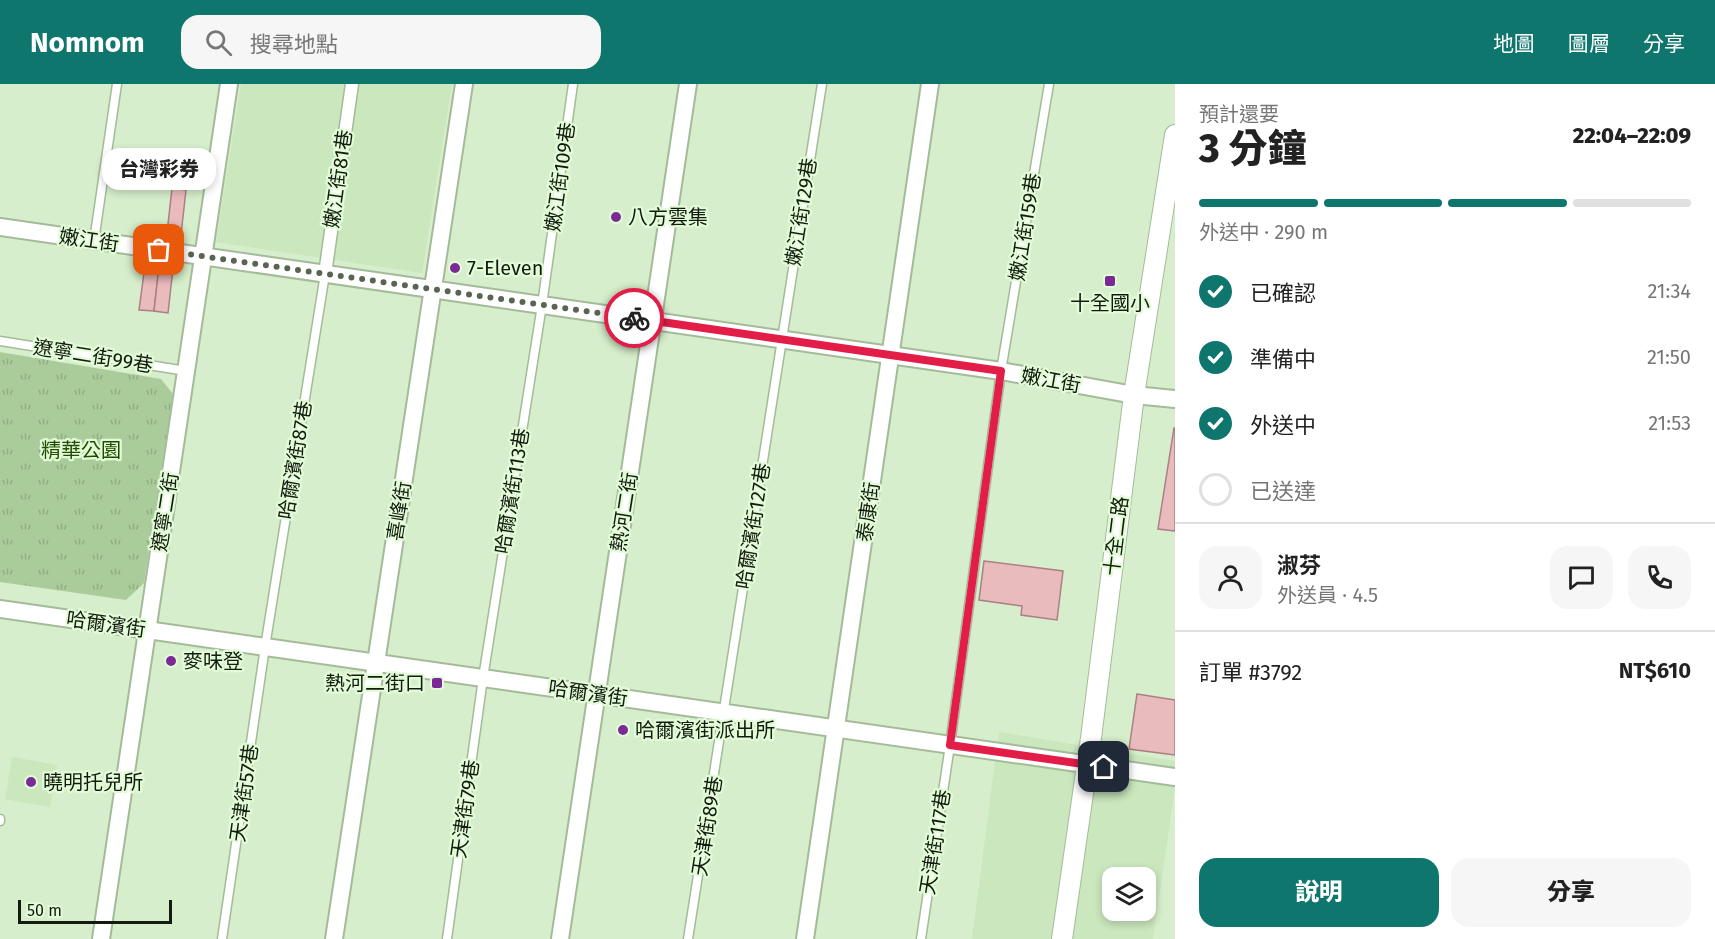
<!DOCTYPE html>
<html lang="zh-TW">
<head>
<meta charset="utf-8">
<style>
	:root { --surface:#fff; --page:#f6f6f6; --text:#222; --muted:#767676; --line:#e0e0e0; --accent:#0f766e }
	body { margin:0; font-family:"Fira Sans","Noto Sans TC",sans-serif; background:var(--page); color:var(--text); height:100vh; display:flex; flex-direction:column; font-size:22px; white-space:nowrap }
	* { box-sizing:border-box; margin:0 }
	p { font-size:20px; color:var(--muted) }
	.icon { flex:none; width:33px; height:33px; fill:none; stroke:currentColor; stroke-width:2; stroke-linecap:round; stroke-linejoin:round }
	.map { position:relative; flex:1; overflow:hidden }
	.side { display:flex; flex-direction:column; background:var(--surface); width:540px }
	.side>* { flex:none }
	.buttons { position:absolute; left:1102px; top:783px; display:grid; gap:12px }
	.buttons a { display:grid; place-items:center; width:54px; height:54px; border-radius:12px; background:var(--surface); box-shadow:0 3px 9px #0003; font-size:30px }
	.scale { position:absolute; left:18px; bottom:15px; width:154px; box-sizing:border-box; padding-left:6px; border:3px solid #131b0f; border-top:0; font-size:16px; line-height:21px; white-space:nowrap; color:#131b0f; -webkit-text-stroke:4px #e3fcd8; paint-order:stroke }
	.pin { position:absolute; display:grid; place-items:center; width:51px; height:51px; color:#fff; margin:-26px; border-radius:12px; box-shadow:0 3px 9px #0006 }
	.courier { position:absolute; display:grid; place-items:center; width:60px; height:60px; margin:-30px; border:4px solid #e11d48; border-radius:50%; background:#fff; color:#222; box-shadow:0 2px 8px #0007 }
	.bubble { position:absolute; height:42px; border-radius:18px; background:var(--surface); box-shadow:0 3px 9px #0003; font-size:20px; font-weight:800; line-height:42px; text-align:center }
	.headline em { font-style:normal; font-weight:800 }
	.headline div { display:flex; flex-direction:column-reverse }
	.headline { display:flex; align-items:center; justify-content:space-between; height:102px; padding:0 24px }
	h1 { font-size:39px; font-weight:800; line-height:45px }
	.bar { display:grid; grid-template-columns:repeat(4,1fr); gap:9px 6px; align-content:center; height:72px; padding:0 24px }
	.bar i { height:8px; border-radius:4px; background:var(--line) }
	.bar .selected { background:var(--accent) }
	.bar p { grid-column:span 4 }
	.line { display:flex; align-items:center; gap:15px; padding:0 24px; border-top:2px solid var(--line) }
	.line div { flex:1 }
	.round { display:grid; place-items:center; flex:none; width:63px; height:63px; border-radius:18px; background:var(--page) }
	ol { padding:0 24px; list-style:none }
	li { display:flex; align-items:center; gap:18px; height:66px }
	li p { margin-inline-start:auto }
	li .icon { padding:6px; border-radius:50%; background:var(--accent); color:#fff; stroke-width:4 }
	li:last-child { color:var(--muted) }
	li i { width:33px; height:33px; border:3px solid var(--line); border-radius:50% }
	.primary-button { display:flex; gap:12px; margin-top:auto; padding:12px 24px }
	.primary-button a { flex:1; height:69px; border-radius:18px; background:var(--accent); color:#fff; font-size:24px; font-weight:800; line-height:69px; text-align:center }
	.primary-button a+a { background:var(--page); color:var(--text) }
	header { display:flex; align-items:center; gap:36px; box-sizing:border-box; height:84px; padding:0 30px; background:var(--accent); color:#fff }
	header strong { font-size:28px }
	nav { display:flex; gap:33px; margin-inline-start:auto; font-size:21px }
	.search { width:420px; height:54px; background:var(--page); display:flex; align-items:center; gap:15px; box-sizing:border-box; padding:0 21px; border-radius:18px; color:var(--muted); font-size:22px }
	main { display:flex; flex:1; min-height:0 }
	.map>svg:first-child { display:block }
	.built { fill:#cae7bd; fill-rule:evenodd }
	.grass { fill:url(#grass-tufts) }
	.building { fill:#eabbbd; stroke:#ab8082; stroke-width:1.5 }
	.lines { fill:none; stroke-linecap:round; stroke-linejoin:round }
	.service-casing { stroke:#a4bb9a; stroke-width:11 }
	.pedestrian-casing { stroke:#a4bb9a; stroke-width:15 }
	.minor-casing { stroke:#a4bb9a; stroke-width:20 }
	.tertiary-casing { stroke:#a4bb9a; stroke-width:22 }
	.service { stroke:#fff; stroke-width:8 }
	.pedestrian { stroke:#fff; stroke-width:12 }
	.minor { stroke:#fff; stroke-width:16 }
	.tertiary { stroke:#fff; stroke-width:20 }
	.done { stroke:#576551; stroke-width:6; stroke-dasharray:0 10.8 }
	.route { stroke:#e11d48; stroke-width:8 }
	.poi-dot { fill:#7c2998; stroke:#e3fcd8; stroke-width:2 }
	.labels { text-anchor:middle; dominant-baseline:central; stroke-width:4.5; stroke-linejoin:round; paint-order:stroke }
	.street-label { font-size:20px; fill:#131b0f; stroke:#e3fcd8 }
	.poi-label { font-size:20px; fill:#131b0f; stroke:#e3fcd8; text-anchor:start }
	.park-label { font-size:20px; fill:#214c00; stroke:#e3fcd8 }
</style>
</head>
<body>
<header>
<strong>Nomnom</strong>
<div class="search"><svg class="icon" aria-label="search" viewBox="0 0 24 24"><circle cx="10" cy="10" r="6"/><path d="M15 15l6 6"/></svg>搜尋地點</div>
<nav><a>地圖</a><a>圖層</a><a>分享</a></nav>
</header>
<main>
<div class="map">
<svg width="1175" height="855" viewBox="0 0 1175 855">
	<defs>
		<pattern id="grass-tufts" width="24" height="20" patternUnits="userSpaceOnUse" patternTransform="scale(1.5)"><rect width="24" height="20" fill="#aacc9b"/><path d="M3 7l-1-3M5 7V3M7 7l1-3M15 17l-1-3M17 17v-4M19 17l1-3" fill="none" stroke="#91af84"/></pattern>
	</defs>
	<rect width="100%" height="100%" fill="#d6eecb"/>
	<g class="built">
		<polygon points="241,0 452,0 422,189 216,158"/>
		<path d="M999,648L1175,677V703L1153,855H972ZM1113,794H1146V826H1113Z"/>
		<polygon points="12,673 57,681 50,723 5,715"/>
	</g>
	<polygon class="grass" points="0,268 161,295 173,310 144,499 126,516 0,498"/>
	<g class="building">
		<polygon points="172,104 186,106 181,151 167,149"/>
		<polygon points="145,181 159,182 154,227 139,226"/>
		<polygon points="159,182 173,184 168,229 154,227"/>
		<polygon points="1174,344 1175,344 1175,447 1158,445"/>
		<polygon points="984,477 1063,487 1057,536 1021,531 1022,522 979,516"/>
		<polygon points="1137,610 1175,616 1175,671 1129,665"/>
	</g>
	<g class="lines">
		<g class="service-casing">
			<g id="service">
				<polyline points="94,157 117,0"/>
				<polyline points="0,257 186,287"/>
				<polyline points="0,735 0,737"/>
				<polyline points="222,855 265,563 325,190"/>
				<polyline points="447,855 483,594 542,221 573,0"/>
				<polyline points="688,855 822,0"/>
				<polyline points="921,855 950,661 1001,287 1049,0"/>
			</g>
		</g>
		<g class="pedestrian-casing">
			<polyline id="pedestrian" points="325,190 352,0"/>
		</g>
		<g class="minor-casing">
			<g id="minor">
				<polyline points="0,143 1001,287 1134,311 1175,315"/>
				<polyline points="0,525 1175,693"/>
				<polyline points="101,855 229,0"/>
				<polyline points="334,855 464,0"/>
				<polyline points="560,855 688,0"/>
				<polyline points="805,855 930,0"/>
			</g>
		</g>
		<g class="tertiary-casing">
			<polyline id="tertiary" points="1062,855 1091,654 1134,311 1175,51"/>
		</g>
		<use href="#service" class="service"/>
		<use href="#pedestrian" class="pedestrian"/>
		<use href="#minor" class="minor"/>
		<use href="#tertiary" class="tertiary"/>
	</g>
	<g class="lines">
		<polyline class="done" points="159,166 634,234"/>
		<polyline class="route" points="634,234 1001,287 950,661 1104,683"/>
	</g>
	<g class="poi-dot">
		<circle cx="616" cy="133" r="6"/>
		<circle cx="455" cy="184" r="6"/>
		<rect x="1104" y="191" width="12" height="12" rx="3"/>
		<circle cx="171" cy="577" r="6"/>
		<rect x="431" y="593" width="12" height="12" rx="3"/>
		<circle cx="623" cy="646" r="6"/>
		<circle cx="31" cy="698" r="6"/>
	</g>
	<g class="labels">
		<g class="street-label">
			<text transform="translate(560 93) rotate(-82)">嫩江街109巷</text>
			<text transform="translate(338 95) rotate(-82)">嫩江街81巷</text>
			<text transform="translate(801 128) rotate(-81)">嫩江街129巷</text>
			<text transform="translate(1025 143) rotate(-81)">嫩江街159巷</text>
			<text transform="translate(89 156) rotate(8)">嫩江街</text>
			<text transform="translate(93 272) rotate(9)">遼寧二街99巷</text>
			<text transform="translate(1051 296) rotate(10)">嫩江街</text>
			<text transform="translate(295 376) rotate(-81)">哈爾濱街87巷</text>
			<text transform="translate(512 407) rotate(-81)">哈爾濱街113巷</text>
			<text transform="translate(399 427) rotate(-81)">喜峰街</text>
			<text transform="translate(165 428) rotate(-81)">遼寧二街</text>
			<text transform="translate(624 428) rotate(-81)">熱河二街</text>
			<text transform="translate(868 428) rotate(-82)">泰康街</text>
			<text transform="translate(753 442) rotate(-81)">哈爾濱街127巷</text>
			<text transform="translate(1116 452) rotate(-83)">十全二路</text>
			<text transform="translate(106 540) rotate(8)">哈爾濱街</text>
			<text transform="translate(588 609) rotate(8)">哈爾濱街</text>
			<text transform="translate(244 709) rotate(-82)">天津街57巷</text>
			<text transform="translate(465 725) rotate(-82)">天津街79巷</text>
			<text transform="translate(707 742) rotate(-81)">天津街89巷</text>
			<text transform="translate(935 758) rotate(-81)">天津街117巷</text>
		</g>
		<g class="poi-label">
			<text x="628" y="133">八方雲集</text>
			<text x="467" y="184">7-Eleven</text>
			<text x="1110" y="219" text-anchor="middle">十全國小</text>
			<text x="183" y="577">麥味登</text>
			<text x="425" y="599" text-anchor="end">熱河二街口</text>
			<text x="635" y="646">哈爾濱街派出所</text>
			<text x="43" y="698">曉明托兒所</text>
		</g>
		<g class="park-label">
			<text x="81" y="366">精華公園</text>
		</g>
	</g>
</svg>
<div class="buttons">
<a><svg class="icon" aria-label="layers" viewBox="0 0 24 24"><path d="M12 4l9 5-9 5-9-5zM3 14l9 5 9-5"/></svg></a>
</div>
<div class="scale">50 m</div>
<div class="pin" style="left:159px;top:166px;background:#ea580c"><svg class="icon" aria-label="bag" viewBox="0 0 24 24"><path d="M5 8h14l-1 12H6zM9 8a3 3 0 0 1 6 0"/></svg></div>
<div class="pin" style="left:1104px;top:683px;background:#1f2937"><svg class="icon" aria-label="home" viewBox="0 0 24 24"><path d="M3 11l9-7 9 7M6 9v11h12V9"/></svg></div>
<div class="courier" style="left:634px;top:234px"><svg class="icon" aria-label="bike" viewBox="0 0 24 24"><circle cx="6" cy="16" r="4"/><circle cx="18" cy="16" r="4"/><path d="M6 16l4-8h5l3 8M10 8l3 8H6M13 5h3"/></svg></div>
<div class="bubble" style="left:102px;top:64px;width:114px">台灣彩券</div>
</div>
<section class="side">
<div class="headline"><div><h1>3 分鐘</h1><p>預計還要</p></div><em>22:04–22:09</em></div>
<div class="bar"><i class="selected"></i><i class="selected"></i><i class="selected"></i><i></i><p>外送中 · 290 m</p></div>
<ol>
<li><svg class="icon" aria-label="check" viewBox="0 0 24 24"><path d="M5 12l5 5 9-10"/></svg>已確認<p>21:34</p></li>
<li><svg class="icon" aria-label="check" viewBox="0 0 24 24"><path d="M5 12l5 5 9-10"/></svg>準備中<p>21:50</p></li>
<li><svg class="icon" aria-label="check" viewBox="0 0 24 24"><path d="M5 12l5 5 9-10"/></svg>外送中<p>21:53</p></li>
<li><i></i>已送達</li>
</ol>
<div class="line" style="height:108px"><a class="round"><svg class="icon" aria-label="person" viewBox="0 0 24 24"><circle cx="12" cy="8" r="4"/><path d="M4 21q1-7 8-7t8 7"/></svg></a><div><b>淑芬</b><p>外送員 · 4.5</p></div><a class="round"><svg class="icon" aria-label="chat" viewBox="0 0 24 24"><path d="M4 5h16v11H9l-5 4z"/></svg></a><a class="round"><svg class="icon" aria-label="phone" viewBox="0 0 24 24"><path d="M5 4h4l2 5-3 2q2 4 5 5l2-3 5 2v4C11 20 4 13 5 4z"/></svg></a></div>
<div class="line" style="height:78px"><div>訂單 #3792</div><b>NT$610</b></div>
<div class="primary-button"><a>說明</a><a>分享</a></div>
</section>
</main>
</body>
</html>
